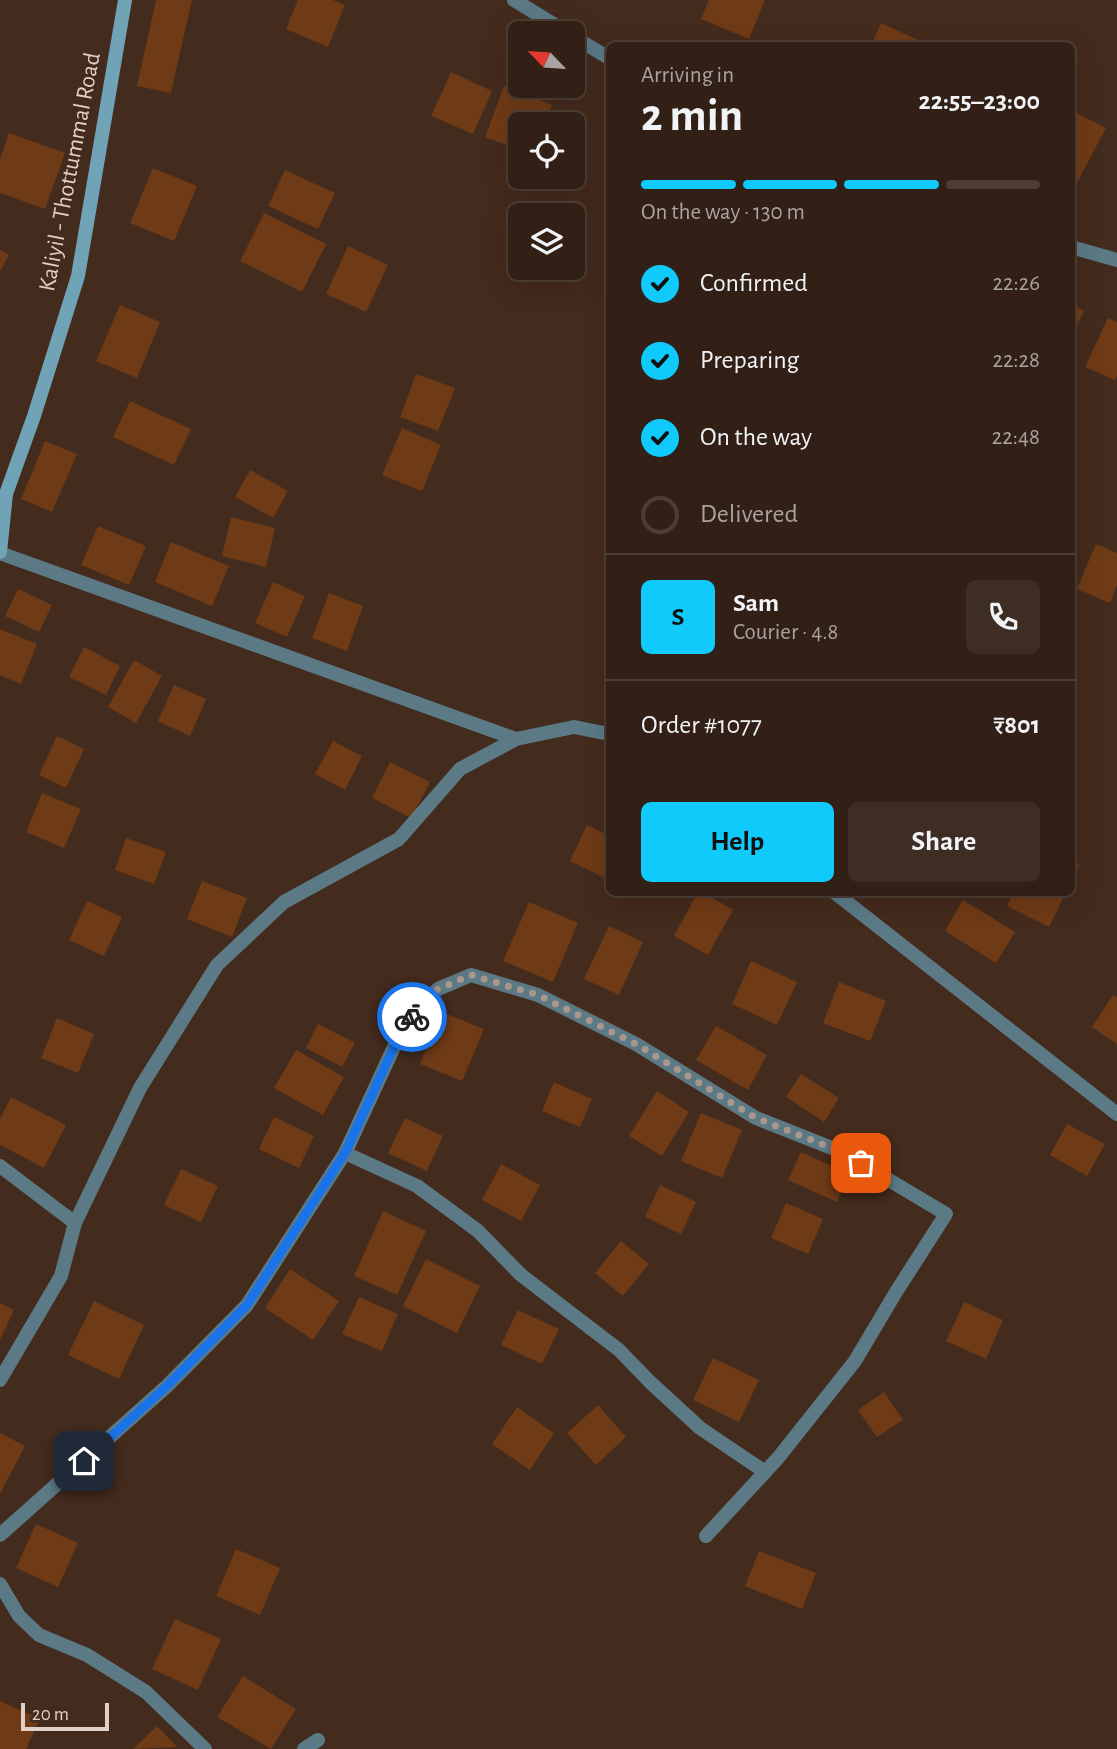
<!DOCTYPE html>
<html lang="en">
<head>
<meta charset="utf-8">
<style>
	:root { --surface:#322016; --page:#3d2d23; --text:#f1f3f6; --muted:#a8a3a1; --line:#4d3e35; --accent:#0fcafa }
	body { margin:0; font-family:"Alegreya Sans",sans-serif; background:var(--page); color:var(--text); height:100vh; display:flex; flex-direction:column; font-size:26px; white-space:nowrap }
	* { box-sizing:border-box; margin:0 }
	p { font-size:23px; color:var(--muted) }
	.icon { flex:none; width:38px; height:38px; fill:none; stroke:currentColor; stroke-width:2; stroke-linecap:round; stroke-linejoin:round }
	.map { position:relative; flex:1; overflow:hidden }
	.details { position:absolute; left:606px; top:42px; width:469px; height:854px; display:flex; flex-direction:column; background:var(--surface); border-radius:10px; box-shadow:0 7px 28px #0002,0 0 0 2px var(--line) }
	.details>* { flex:none }
	.needle { width:46px; rotate:295deg }
	.tools { position:absolute; left:508px; top:21px; display:grid; gap:14px }
	.tools a { display:grid; place-items:center; width:77px; height:77px; border-radius:10px; background:var(--surface); box-shadow:0 7px 28px #0002,0 0 0 2px var(--line); font-size:35px }
	.scale { position:absolute; left:21px; bottom:18px; width:88px; box-sizing:border-box; padding-left:7px; border:4px solid #e0d0c7; border-top:0; font-size:19px; line-height:24px; white-space:nowrap; color:#e0d0c7; -webkit-text-stroke:5px #432b1d; paint-order:stroke }
	.pin { position:absolute; display:grid; place-items:center; width:60px; height:60px; color:#fff; margin:-30px; border-radius:14px; box-shadow:0 4px 10px #0006 }
	.courier { position:absolute; display:grid; place-items:center; width:70px; height:70px; margin:-35px; border:5px solid #1a73e8; border-radius:50%; background:#fff; color:#222; box-shadow:0 2px 9px #0007 }
	.overview em { font-style:normal; font-weight:700 }
	.overview div { display:flex; flex-direction:column-reverse }
	.overview { display:flex; align-items:center; justify-content:space-between; height:119px; padding:0 35px }
	h1 { font-size:46px; font-weight:700; line-height:52px }
	.bar { display:grid; grid-template-columns:repeat(4,1fr); gap:10px 7px; align-content:center; height:84px; padding:0 35px }
	.bar i { height:9px; border-radius:5px; background:var(--line) }
	.bar .active { background:var(--accent) }
	.bar p { grid-column:span 4 }
	.line { display:flex; align-items:center; gap:18px; padding:0 35px; border-top:2px solid var(--line) }
	.line div { flex:1 }
	.round { display:grid; place-items:center; flex:none; width:74px; height:74px; border-radius:10px; background:var(--page) }
	ol { padding:0 35px; list-style:none }
	li { display:flex; align-items:center; gap:21px; height:77px }
	li p { margin-inline-start:auto }
	li .icon { padding:7px; border-radius:50%; background:var(--accent); color:#111; stroke-width:4 }
	li:last-child { color:var(--muted) }
	li i { width:38px; height:38px; border:4px solid var(--line); border-radius:50% }
	.button { display:flex; gap:14px; margin-top:auto; padding:14px 35px }
	.button a { flex:1; height:80px; border-radius:10px; background:var(--accent); color:#111; font-size:28px; font-weight:700; line-height:80px; text-align:center }
	.button a+a { background:var(--page); color:var(--text) }
	.map>svg:first-child { display:block }
	.building { fill:#6f3a16 }
	.lines { fill:none; stroke-linecap:round; stroke-linejoin:round }
	.street { stroke:#5b7a86; stroke-width:14 }
	.secondary { stroke:#70a3b6; stroke-width:14 }
	.done { stroke:#a9968c; stroke-width:7; stroke-dasharray:0 12.6 }
	.route { stroke:#1a73e8; stroke-width:9 }
	.labels { text-anchor:middle; dominant-baseline:central; stroke-width:5; stroke-linejoin:round; paint-order:stroke }
	.street-label { font-size:24px; fill:#e0d0c7; stroke:#432b1d }
</style>
</head>
<body>
<div class="map">
<svg width="1117" height="1749" viewBox="0 0 1117 1749">
	<rect width="100%" height="100%" fill="#432b1d"/>
	<g class="building">
		<polygon points="156,0 192,0 171,93 137,86"/>
		<polygon points="298,0 333,0 345,5 328,47 286,29"/>
		<polygon points="709,0 765,0 749,39 701,19"/>
		<polygon points="881,23 931,46 871,46"/>
		<polygon points="451,72 492,91 473,134 431,116"/>
		<polygon points="504,86 552,105 545,124 520,124 520,150 485,137"/>
		<polygon points="1071,110 1106,128 1071,194"/>
		<polygon points="9,133 65,153 45,209 0,193 0,159"/>
		<polygon points="153,168 197,186 174,241 130,223"/>
		<polygon points="285,170 335,193 318,229 268,206"/>
		<polygon points="264,213 326,244 302,292 240,261"/>
		<polygon points="348,246 388,265 366,312 326,294"/>
		<polygon points="0,250 9,255 0,271"/>
		<polygon points="120,305 160,322 137,378 96,361"/>
		<polygon points="1071,305 1084,311 1071,339"/>
		<polygon points="1108,318 1117,322 1117,376 1115,380 1085,367"/>
		<polygon points="416,374 455,388 438,431 400,417"/>
		<polygon points="130,401 191,429 174,465 113,437"/>
		<polygon points="402,428 441,445 422,491 382,475"/>
		<polygon points="45,441 77,454 52,512 21,499"/>
		<polygon points="250,470 288,491 273,518 235,497"/>
		<polygon points="231,517 275,528 266,567 222,556"/>
		<polygon points="98,526 146,546 129,585 81,565"/>
		<polygon points="171,542 229,566 212,606 155,582"/>
		<polygon points="1096,544 1117,553 1117,585 1110,603 1077,589"/>
		<polygon points="273,582 305,596 287,637 255,623"/>
		<polygon points="18,589 52,605 39,632 5,616"/>
		<polygon points="329,593 363,606 347,651 312,638"/>
		<polygon points="0,629 37,644 21,684 0,675"/>
		<polygon points="84,647 120,666 106,695 69,677"/>
		<polygon points="134,660 162,676 136,723 108,707"/>
		<polygon points="174,685 206,699 190,736 158,721"/>
		<polygon points="57,736 84,749 66,788 39,775"/>
		<polygon points="333,741 362,756 345,790 315,774"/>
		<polygon points="390,762 430,782 411,818 372,798"/>
		<polygon points="42,793 81,809 64,848 26,832"/>
		<polygon points="587,825 609,836 609,880 570,861"/>
		<polygon points="126,838 166,852 154,884 115,870"/>
		<polygon points="1071,860 1080,864 1071,883"/>
		<polygon points="202,881 247,898 232,937 187,919"/>
		<polygon points="698,892 702,892 733,910 708,955 674,936"/>
		<polygon points="1014,892 1066,892 1049,927 1007,906"/>
		<polygon points="963,900 1015,932 996,963 945,931"/>
		<polygon points="87,901 122,917 104,956 69,940"/>
		<polygon points="529,902 578,923 553,982 503,961"/>
		<polygon points="609,926 643,942 619,995 584,979"/>
		<polygon points="751,961 797,982 777,1025 732,1004"/>
		<polygon points="839,982 886,1001 870,1041 823,1023"/>
		<polygon points="1113,995 1117,997 1117,1044 1092,1027"/>
		<polygon points="442,1012 484,1029 462,1081 420,1064"/>
		<polygon points="57,1018 94,1034 78,1073 41,1058"/>
		<polygon points="318,1024 355,1043 342,1067 306,1048"/>
		<polygon points="716,1026 767,1055 748,1090 696,1060"/>
		<polygon points="296,1050 344,1077 323,1115 274,1088"/>
		<polygon points="801,1074 839,1098 824,1122 786,1097"/>
		<polygon points="554,1082 592,1099 580,1127 542,1111"/>
		<polygon points="657,1091 689,1112 662,1156 629,1136"/>
		<polygon points="11,1097 66,1125 44,1168 0,1145 0,1119"/>
		<polygon points="701,1113 742,1130 722,1178 681,1161"/>
		<polygon points="274,1117 314,1136 299,1168 259,1149"/>
		<polygon points="405,1118 443,1136 427,1171 388,1153"/>
		<polygon points="1067,1124 1105,1144 1087,1176 1050,1155"/>
		<polygon points="801,1152 849,1174 837,1202 788,1180"/>
		<polygon points="501,1164 540,1185 521,1221 482,1200"/>
		<polygon points="181,1169 218,1186 201,1222 164,1205"/>
		<polygon points="660,1185 696,1202 681,1234 645,1217"/>
		<polygon points="786,1203 823,1219 808,1254 771,1238"/>
		<polygon points="383,1211 426,1231 397,1295 354,1276"/>
		<polygon points="621,1241 649,1264 623,1296 595,1273"/>
		<polygon points="426,1259 480,1286 457,1333 403,1306"/>
		<polygon points="290,1269 339,1301 313,1340 265,1308"/>
		<polygon points="359,1297 398,1314 382,1351 342,1334"/>
		<polygon points="94,1301 144,1325 119,1379 68,1355"/>
		<polygon points="964,1302 1003,1320 986,1359 946,1341"/>
		<polygon points="0,1303 14,1310 0,1340"/>
		<polygon points="518,1310 559,1329 542,1364 501,1345"/>
		<polygon points="713,1358 759,1380 739,1422 693,1400"/>
		<polygon points="884,1392 903,1420 877,1437 858,1410"/>
		<polygon points="598,1405 626,1437 596,1465 567,1433"/>
		<polygon points="517,1407 554,1433 530,1470 492,1444"/>
		<polygon points="0,1433 25,1446 0,1494"/>
		<polygon points="36,1524 78,1543 58,1587 16,1568"/>
		<polygon points="236,1549 280,1568 260,1615 216,1596"/>
		<polygon points="759,1551 816,1573 802,1609 745,1586"/>
		<polygon points="175,1619 221,1639 198,1690 152,1669"/>
		<polygon points="243,1676 296,1709 271,1749 217,1717"/>
		<polygon points="0,1701 40,1719 26,1749 0,1749"/>
		<polygon points="157,1726 177,1747 133,1749"/>
	</g>
	<g class="lines">
		<g class="street">
			<polyline points="514,0 568,33"/>
			<polyline points="572,36 609,58"/>
			<polyline points="1071,247 1117,260"/>
			<polyline points="0,553 516,739"/>
			<polyline points="834,892 1117,1114"/>
			<polyline points="345,1153 417,1186 478,1231 521,1275 619,1350 650,1382 700,1428 765,1472"/>
			<polyline points="0,1166 75,1223"/>
			<polyline points="0,1380 61,1276 75,1223 140,1088 217,965 284,902 399,839 460,769 516,739 574,727 609,734"/>
			<polyline points="0,1535 167,1386 247,1305 345,1153 394,1047 418,1008 438,989 471,975 538,995 636,1044 756,1118 842,1152 946,1214 896,1292 855,1361 778,1458 706,1536"/>
			<polyline points="0,1584 19,1616 39,1635 87,1655 146,1692 205,1749"/>
			<polyline points="304,1749 318,1740"/>
		</g>
		<polyline class="secondary" points="0,552 6,494 34,416 78,276 125,0"/>
	</g>
	<g class="lines">
		<polyline class="done" points="412,1017 418,1007 438,989 471,975 538,995 636,1044 756,1118 842,1152 861,1163"/>
		<polyline class="route" points="84,1461 167,1386 247,1305 345,1153 394,1047 412,1017"/>
	</g>
	<g class="labels">
		<g class="street-label">
			<text transform="translate(70 172) rotate(-79)">Kaliyil - Thottummal Road</text>
		</g>
	</g>
</svg>
<div class="tools">
<a><svg class="needle" viewBox="-14 -14 28 28"><path d="M0-13l5 13h-10z" fill="#e53935"/><path d="M0 13l5-13h-10z" fill="#a8a3a1"/></svg></a>
<a><svg class="icon" aria-label="locate" viewBox="0 0 24 24"><circle cx="12" cy="12" r="6"/><path d="M12 2v4M12 18v4M2 12h4M18 12h4"/></svg></a>
<a><svg class="icon" aria-label="layers" viewBox="0 0 24 24"><path d="M12 4l9 5-9 5-9-5zM3 14l9 5 9-5"/></svg></a>
</div>
<div class="scale">20 m</div>
<div class="pin" style="left:861px;top:1163px;background:#ea580c"><svg class="icon" aria-label="bag" viewBox="0 0 24 24"><path d="M5 8h14l-1 12H6zM9 8a3 3 0 0 1 6 0"/></svg></div>
<div class="pin" style="left:84px;top:1461px;background:#1f2937"><svg class="icon" aria-label="home" viewBox="0 0 24 24"><path d="M3 11l9-7 9 7M6 9v11h12V9"/></svg></div>
<div class="courier" style="left:412px;top:1017px"><svg class="icon" aria-label="bike" viewBox="0 0 24 24"><circle cx="6" cy="16" r="4"/><circle cx="18" cy="16" r="4"/><path d="M6 16l4-8h5l3 8M10 8l3 8H6M13 5h3"/></svg></div>
<section class="details">
<div class="overview"><div><h1>2 min</h1><p>Arriving in</p></div><em>22:55–23:00</em></div>
<div class="bar"><i class="active"></i><i class="active"></i><i class="active"></i><i></i><p>On the way · 130 m</p></div>
<ol>
<li><svg class="icon" aria-label="check" viewBox="0 0 24 24"><path d="M5 12l5 5 9-10"/></svg>Confirmed<p>22:26</p></li>
<li><svg class="icon" aria-label="check" viewBox="0 0 24 24"><path d="M5 12l5 5 9-10"/></svg>Preparing<p>22:28</p></li>
<li><svg class="icon" aria-label="check" viewBox="0 0 24 24"><path d="M5 12l5 5 9-10"/></svg>On the way<p>22:48</p></li>
<li><i></i>Delivered</li>
</ol>
<div class="line" style="height:126px"><b class="round" style="background:var(--accent);color:#111">S</b><div><b>Sam</b><p>Courier · 4.8</p></div><a class="round"><svg class="icon" aria-label="phone" viewBox="0 0 24 24"><path d="M5 4h4l2 5-3 2q2 4 5 5l2-3 5 2v4C11 20 4 13 5 4z"/></svg></a></div>
<div class="line" style="height:91px"><div>Order #1077</div><b>₹801</b></div>
<div class="button"><a>Help</a><a>Share</a></div>
</section>
</div>
</body>
</html>
